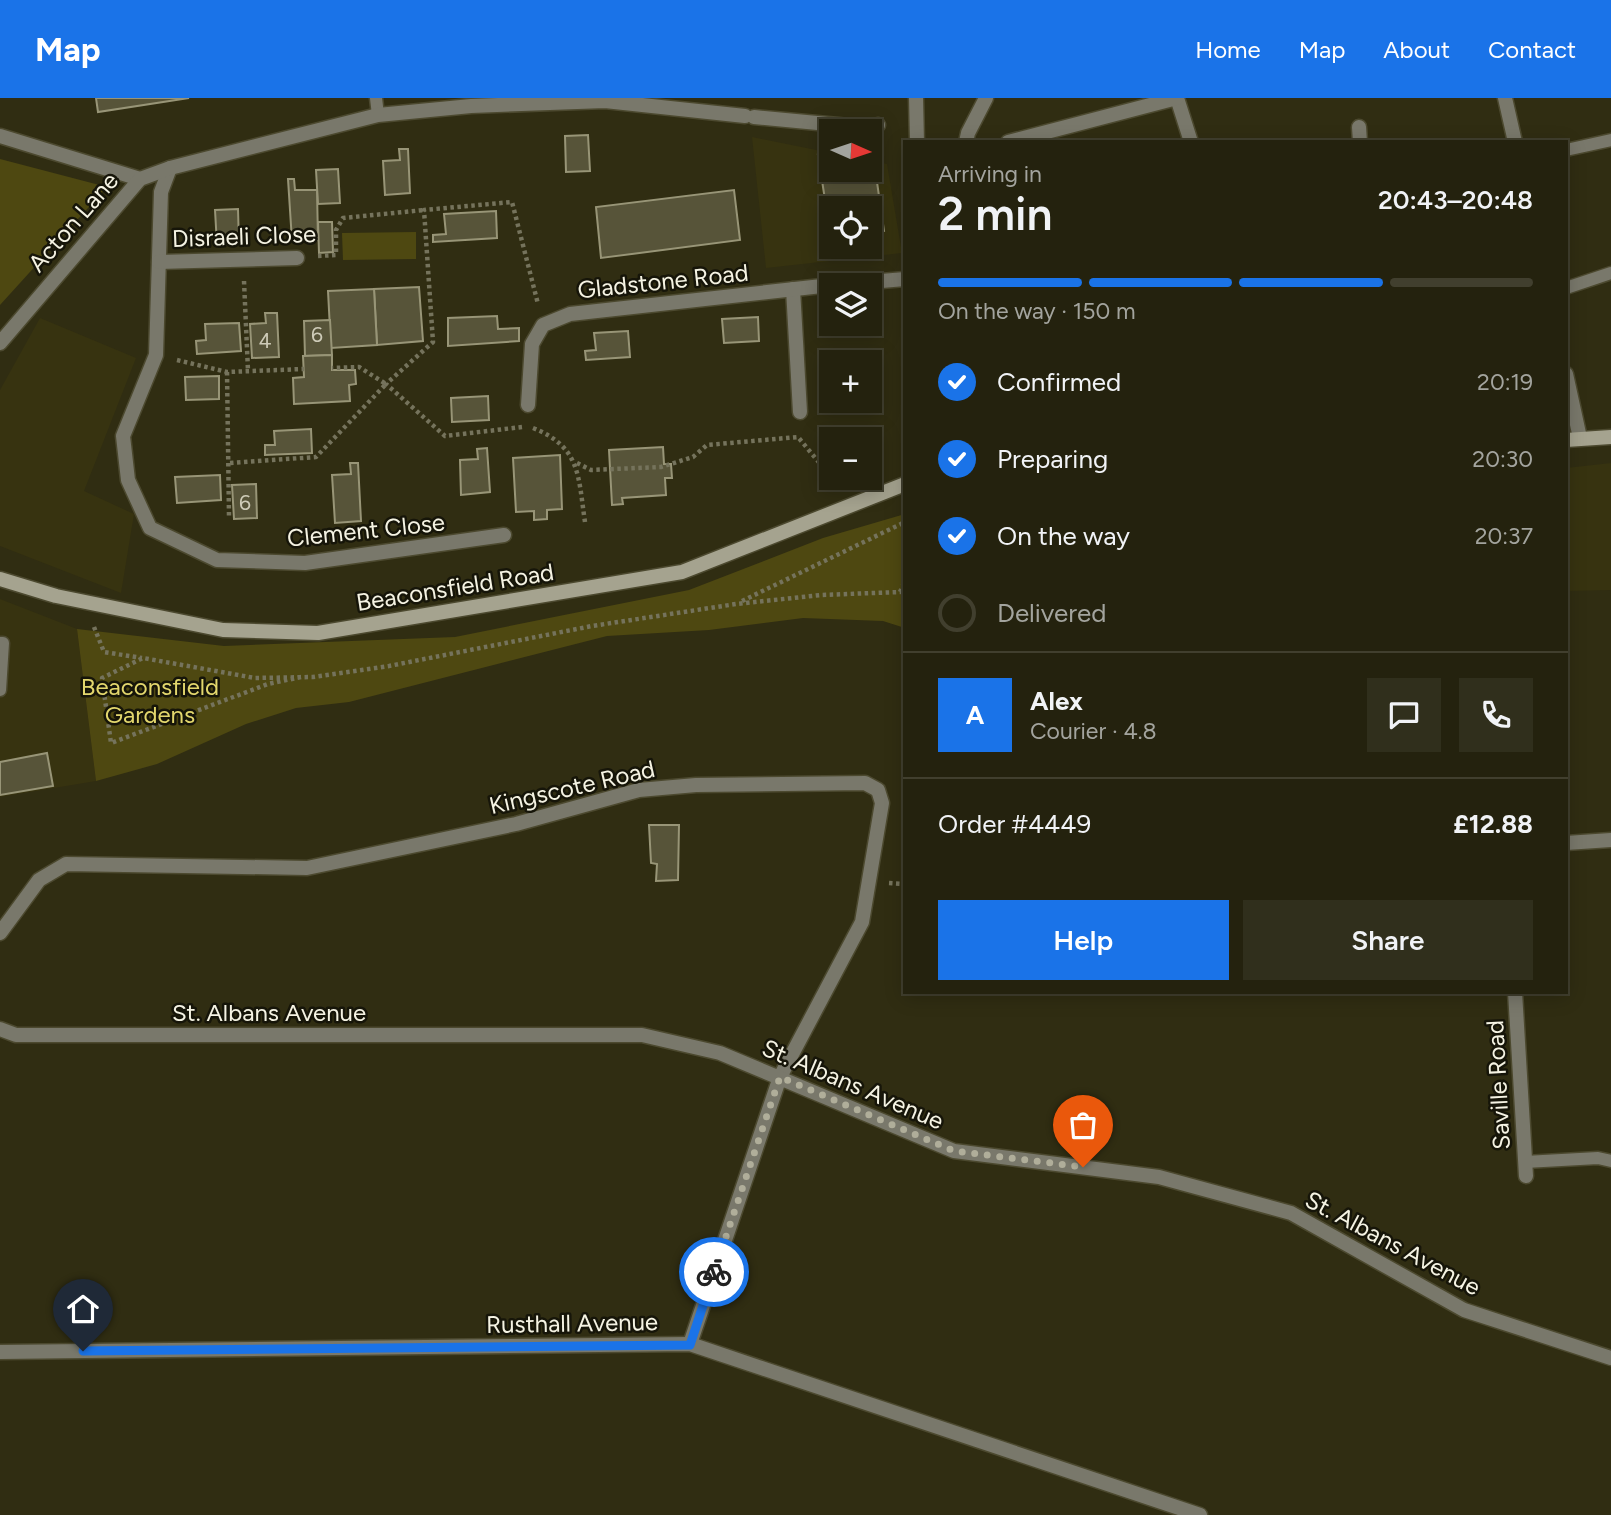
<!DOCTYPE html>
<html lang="en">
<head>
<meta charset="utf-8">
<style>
	:root { --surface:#24220e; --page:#302f1c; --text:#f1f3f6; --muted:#a3a49e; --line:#413f2e; --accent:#1a73e8 }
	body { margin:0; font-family:Figtree,sans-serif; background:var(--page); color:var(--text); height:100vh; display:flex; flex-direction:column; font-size:26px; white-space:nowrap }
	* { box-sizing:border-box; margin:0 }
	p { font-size:23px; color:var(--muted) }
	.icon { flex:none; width:38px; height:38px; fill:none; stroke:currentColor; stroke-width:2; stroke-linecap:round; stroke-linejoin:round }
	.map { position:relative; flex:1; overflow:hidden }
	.sheet { position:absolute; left:903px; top:42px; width:665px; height:854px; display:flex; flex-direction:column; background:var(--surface); border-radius:0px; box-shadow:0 4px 18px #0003,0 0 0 2px var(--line) }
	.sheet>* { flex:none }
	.needle { width:46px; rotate:93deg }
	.buttons { position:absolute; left:819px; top:21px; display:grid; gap:14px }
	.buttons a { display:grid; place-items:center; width:63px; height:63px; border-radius:0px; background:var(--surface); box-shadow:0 4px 18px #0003,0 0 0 2px var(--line); font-size:35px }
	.pin { position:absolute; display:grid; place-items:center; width:60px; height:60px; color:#fff; margin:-72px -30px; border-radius:50% 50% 50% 0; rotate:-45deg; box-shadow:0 0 7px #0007 }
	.pin .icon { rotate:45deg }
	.courier { position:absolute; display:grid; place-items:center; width:70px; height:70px; margin:-35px; border:5px solid #1a73e8; border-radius:50%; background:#fff; color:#222; box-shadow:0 2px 9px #0007 }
	.summary em { font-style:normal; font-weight:600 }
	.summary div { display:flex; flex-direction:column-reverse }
	.summary { display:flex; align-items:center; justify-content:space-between; height:119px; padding:0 35px }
	h1 { font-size:46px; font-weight:600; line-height:52px }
	.bar { display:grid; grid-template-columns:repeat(4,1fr); gap:10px 7px; align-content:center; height:84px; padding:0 35px }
	.bar i { height:9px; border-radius:5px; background:var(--line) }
	.bar .current { background:var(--accent) }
	.bar p { grid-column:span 4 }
	.line { display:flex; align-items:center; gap:18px; padding:0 35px; border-top:2px solid var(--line) }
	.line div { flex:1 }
	.round { display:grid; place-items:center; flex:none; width:74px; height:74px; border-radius:0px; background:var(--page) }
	ol { padding:0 35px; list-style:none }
	li { display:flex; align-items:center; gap:21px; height:77px }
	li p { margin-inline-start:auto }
	li .icon { padding:7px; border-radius:50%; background:var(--accent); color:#fff; stroke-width:4 }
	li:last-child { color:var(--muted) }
	li i { width:38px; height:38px; border:4px solid var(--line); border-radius:50% }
	.button { display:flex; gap:14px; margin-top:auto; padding:14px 35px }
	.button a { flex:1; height:80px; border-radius:0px; background:var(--accent); color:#fff; font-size:28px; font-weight:600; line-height:80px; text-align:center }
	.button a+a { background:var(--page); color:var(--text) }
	header { display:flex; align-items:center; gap:42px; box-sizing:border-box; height:98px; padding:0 35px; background:var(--accent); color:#fff }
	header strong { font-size:33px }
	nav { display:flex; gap:38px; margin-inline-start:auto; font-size:24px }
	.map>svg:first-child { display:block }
	.built { fill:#373310; fill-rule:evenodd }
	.green { fill:#4e4811 }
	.building { fill:#575439; stroke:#989577; stroke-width:2 }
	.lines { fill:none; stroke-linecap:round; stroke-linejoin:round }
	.service-casing { stroke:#4c492f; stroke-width:15 }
	.pedestrian-casing { stroke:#4c492f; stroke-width:17 }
	.minor-casing { stroke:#4c492f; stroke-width:17 }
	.secondary-casing { stroke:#4c492f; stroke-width:17 }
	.path { stroke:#75735c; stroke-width:4.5; stroke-dasharray:3.5 3.5; stroke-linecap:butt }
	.service { stroke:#79786b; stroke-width:12 }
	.pedestrian { stroke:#79786b; stroke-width:14 }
	.minor { stroke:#79786b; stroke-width:14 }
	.secondary { stroke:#a5a38f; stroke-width:14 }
	.done { stroke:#b0ae9a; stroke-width:7; stroke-dasharray:0 12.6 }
	.route { stroke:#1a73e8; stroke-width:9 }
	.labels { text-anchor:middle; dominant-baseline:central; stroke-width:5; stroke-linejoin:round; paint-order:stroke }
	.number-label { font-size:21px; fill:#cecbb8 }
	.street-label { font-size:24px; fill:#f5f3e3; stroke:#161509 }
	.park-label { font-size:24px; fill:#e3d76d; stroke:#161509 }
</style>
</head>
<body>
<header>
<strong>Map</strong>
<nav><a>Home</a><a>Map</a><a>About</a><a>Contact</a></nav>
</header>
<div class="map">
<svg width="1611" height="1417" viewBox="0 0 1611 1417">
	<rect width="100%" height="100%" fill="#302d12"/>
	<g class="built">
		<path d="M752,39L831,55V72H870V63L887,66L902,155L766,170ZM831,110H870V149H831Z"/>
		<polygon points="40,220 136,260 84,393 134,416 121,495 0,448 0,292"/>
		<polygon points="1611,365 1611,492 1566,493 1566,370"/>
		<polygon points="0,501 77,531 96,683 0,699"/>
	</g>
	<g class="green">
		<polygon points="0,61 107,89 0,207"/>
		<polygon points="416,134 416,161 343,162 342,135"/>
		<polygon points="905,416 905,530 883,523 803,520 709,532 607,538 349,604 296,610 246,626 157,666 96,683 77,531 224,548 455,539 689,492 823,440"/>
	</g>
	<g class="building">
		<polygon points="96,0 189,0 98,14"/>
		<polygon points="588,37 590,73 566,74 565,38"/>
		<polygon points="399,51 408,51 410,95 385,97 383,63 400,62"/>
		<polygon points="818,57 831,60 831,72 875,70 884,133 870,135 870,110 831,110 831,140"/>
		<polygon points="338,71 340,105 318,106 316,72"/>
		<polygon points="288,81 294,81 295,92 317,92 318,142 292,143"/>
		<polygon points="734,92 740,142 601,160 596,109"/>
		<polygon points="238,111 239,146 217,147 215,112"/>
		<polygon points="496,113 497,140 433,144 433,137 446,136 444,116"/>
		<polygon points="318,124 332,124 333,154 319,155"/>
		<polygon points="419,189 423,243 377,247 374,191"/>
		<polygon points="374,191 377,247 331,250 328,193"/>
		<polygon points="265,215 277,215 279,259 252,260 250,226 266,225"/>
		<polygon points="497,218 498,231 519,230 519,243 448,248 448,220"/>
		<polygon points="758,219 759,243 724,245 722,221"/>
		<polygon points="330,222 332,257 305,258 304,223"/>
		<polygon points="239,225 241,253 197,256 196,243 206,242 205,226"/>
		<polygon points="628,233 630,259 586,262 585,253 596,252 594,235"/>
		<polygon points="332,257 332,272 355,272 356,286 349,287 350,303 294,306 293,280 304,279 303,258"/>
		<polygon points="219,278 219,301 186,302 185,279"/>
		<polygon points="488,298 489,322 452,324 451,300"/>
		<polygon points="311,331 312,355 265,357 265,347 275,347 274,333"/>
		<polygon points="663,349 664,366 671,366 672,380 665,380 666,397 622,400 623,406 612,407 609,352"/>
		<polygon points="487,350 490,394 461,397 460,362 478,361 477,351"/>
		<polygon points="560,357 562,411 547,412 547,421 534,422 534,413 516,414 513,360"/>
		<polygon points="350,365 358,365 361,423 335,425 332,377 351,376"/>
		<polygon points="220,377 221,402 177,405 175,379"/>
		<polygon points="256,386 257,420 234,421 232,387"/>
		<polygon points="47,655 53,688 0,697 0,664"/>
		<polygon points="649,727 679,727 678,782 656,783 657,766 651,765"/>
	</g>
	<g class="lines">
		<g class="service-casing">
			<g id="service">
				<polyline points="376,0 378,17"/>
				<polyline points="1566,52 1611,42"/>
				<polyline points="1566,190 1611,175"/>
				<polyline points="0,545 3,545 0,592"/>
				<polyline points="1525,1064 1598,1060 1611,1063"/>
			</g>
		</g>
		<g class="pedestrian-casing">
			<polyline id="pedestrian" points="754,19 870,30 878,27"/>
		</g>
		<g class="minor-casing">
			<g id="minor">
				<polyline points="916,0 917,44"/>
				<polyline points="1177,0 1191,44"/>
				<polyline points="1505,0 1515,44"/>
				<polyline points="1359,29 1360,44"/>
				<polyline points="0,38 140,81"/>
				<polyline points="966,44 968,35 986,0"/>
				<polyline points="1008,44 1177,0"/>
				<polyline points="170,70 161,94 156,257 123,338 128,382 150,430 217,462 305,465 504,437"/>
				<polyline points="159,164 297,160"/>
				<polyline points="834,187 905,181"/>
				<polyline points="793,191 800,314"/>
				<polyline points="0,245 140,81 170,70 378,17 471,8 605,3 745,18"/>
				<polyline points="1566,276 1580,340"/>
				<polyline points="528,307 532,246 543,227 570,216 831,187"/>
				<polyline points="1566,745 1611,742"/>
				<polyline points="0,835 39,782 66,766 307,770 516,726 639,692 696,687 865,685 878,692 882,705 862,824 780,979 690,1246"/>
				<polyline points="1515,894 1526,1078"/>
				<polyline points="0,931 16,937 642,937 720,955 954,1053 1159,1079 1291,1115 1464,1212 1611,1260"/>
				<polyline points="0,1254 690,1246 1200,1417"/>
			</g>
		</g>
		<g class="secondary-casing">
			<g id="secondary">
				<polyline points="1566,342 1611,339"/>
				<polyline points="0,481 56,498 223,532 318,535 682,474 905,386"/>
			</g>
		</g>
		<g class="path">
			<polyline points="318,158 336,157 336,132 343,120 424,112"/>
			<polyline points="244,183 248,273"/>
			<polyline points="177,262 227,274 304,271"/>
			<polyline points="227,274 229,418"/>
			<polyline points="522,329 445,338 386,286 433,244 424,112 512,104 538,206"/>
			<path d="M533,330C581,349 578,378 585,424"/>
			<polyline points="230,365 316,359 386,286 359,269 332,270"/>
			<polyline points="577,365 591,372 661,369 693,359 707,347 798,339 831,379"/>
			<polyline points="742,503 905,424"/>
			<polyline points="94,529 104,554 142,560"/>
			<polyline points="301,579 268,586 111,645 102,580 143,560 255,580 313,579 389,568 592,528 736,506 821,497 900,494 905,483"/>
			<polyline points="889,785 905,786"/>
		</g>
		<use href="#service" class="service"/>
		<use href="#pedestrian" class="pedestrian"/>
		<use href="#minor" class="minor"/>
		<use href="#secondary" class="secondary"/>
	</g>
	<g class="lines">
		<polyline class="done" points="714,1174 780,979 954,1053 1083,1069"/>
		<polyline class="route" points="83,1253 690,1247 714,1174"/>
	</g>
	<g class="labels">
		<g class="number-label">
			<text x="317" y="236">6</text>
			<text x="265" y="242">4</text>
			<text x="245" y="404">6</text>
		</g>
		<g class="street-label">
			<text transform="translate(73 124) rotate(-49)">Acton Lane</text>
			<text transform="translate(244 138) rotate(-2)">Disraeli Close</text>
			<text transform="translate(663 183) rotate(-6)">Gladstone Road</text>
			<text transform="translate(366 432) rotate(-6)">Clement Close</text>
			<text transform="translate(455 489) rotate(-9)">Beaconsfield Road</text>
			<text transform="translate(572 689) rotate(-13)">Kingscote Road</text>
			<text x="269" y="914">St. Albans Avenue</text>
			<text transform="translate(853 986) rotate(23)">St. Albans Avenue</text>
			<text transform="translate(1498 987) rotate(-93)">Saville Road</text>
			<text transform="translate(1393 1145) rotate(28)">St. Albans Avenue</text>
			<text transform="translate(572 1225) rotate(-1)">Rusthall Avenue</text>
		</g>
		<g class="park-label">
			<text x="150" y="588">Beaconsfield<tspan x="150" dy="28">Gardens</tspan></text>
		</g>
	</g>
</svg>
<div class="buttons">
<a><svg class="needle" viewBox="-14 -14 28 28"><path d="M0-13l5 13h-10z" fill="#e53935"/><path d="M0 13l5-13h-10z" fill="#a3a49e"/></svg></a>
<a><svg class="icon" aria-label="locate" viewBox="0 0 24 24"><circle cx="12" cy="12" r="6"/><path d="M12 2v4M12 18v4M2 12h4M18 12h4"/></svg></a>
<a><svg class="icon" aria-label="layers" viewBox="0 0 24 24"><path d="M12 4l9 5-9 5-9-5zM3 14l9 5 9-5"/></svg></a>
<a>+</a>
<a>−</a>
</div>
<div class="pin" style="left:1083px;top:1069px;background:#ea580c"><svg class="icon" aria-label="bag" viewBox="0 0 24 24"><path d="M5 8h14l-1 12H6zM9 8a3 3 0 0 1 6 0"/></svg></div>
<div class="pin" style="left:83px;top:1253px;background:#1f2937"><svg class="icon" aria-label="home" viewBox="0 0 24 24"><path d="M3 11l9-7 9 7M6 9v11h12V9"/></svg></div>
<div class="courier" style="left:714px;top:1174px"><svg class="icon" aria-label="bike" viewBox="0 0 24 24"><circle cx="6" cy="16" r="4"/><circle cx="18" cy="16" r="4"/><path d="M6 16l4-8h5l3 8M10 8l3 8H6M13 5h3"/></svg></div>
<section class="sheet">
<div class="summary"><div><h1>2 min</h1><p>Arriving in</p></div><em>20:43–20:48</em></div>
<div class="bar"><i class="current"></i><i class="current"></i><i class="current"></i><i></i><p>On the way · 150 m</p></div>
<ol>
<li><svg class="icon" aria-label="check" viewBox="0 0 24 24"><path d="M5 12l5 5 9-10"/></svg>Confirmed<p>20:19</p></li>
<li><svg class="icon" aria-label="check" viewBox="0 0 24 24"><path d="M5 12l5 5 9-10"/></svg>Preparing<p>20:30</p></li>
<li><svg class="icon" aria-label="check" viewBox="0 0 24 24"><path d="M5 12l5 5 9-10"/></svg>On the way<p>20:37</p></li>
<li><i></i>Delivered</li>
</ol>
<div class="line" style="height:126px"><b class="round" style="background:var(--accent);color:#fff">A</b><div><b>Alex</b><p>Courier · 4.8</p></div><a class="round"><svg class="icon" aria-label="chat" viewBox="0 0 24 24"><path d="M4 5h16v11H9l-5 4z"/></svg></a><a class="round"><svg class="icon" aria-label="phone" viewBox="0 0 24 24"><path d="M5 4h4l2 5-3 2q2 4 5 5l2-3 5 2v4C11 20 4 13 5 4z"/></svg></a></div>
<div class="line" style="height:91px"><div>Order #4449</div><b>£12.88</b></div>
<div class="button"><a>Help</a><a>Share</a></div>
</section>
</div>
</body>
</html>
